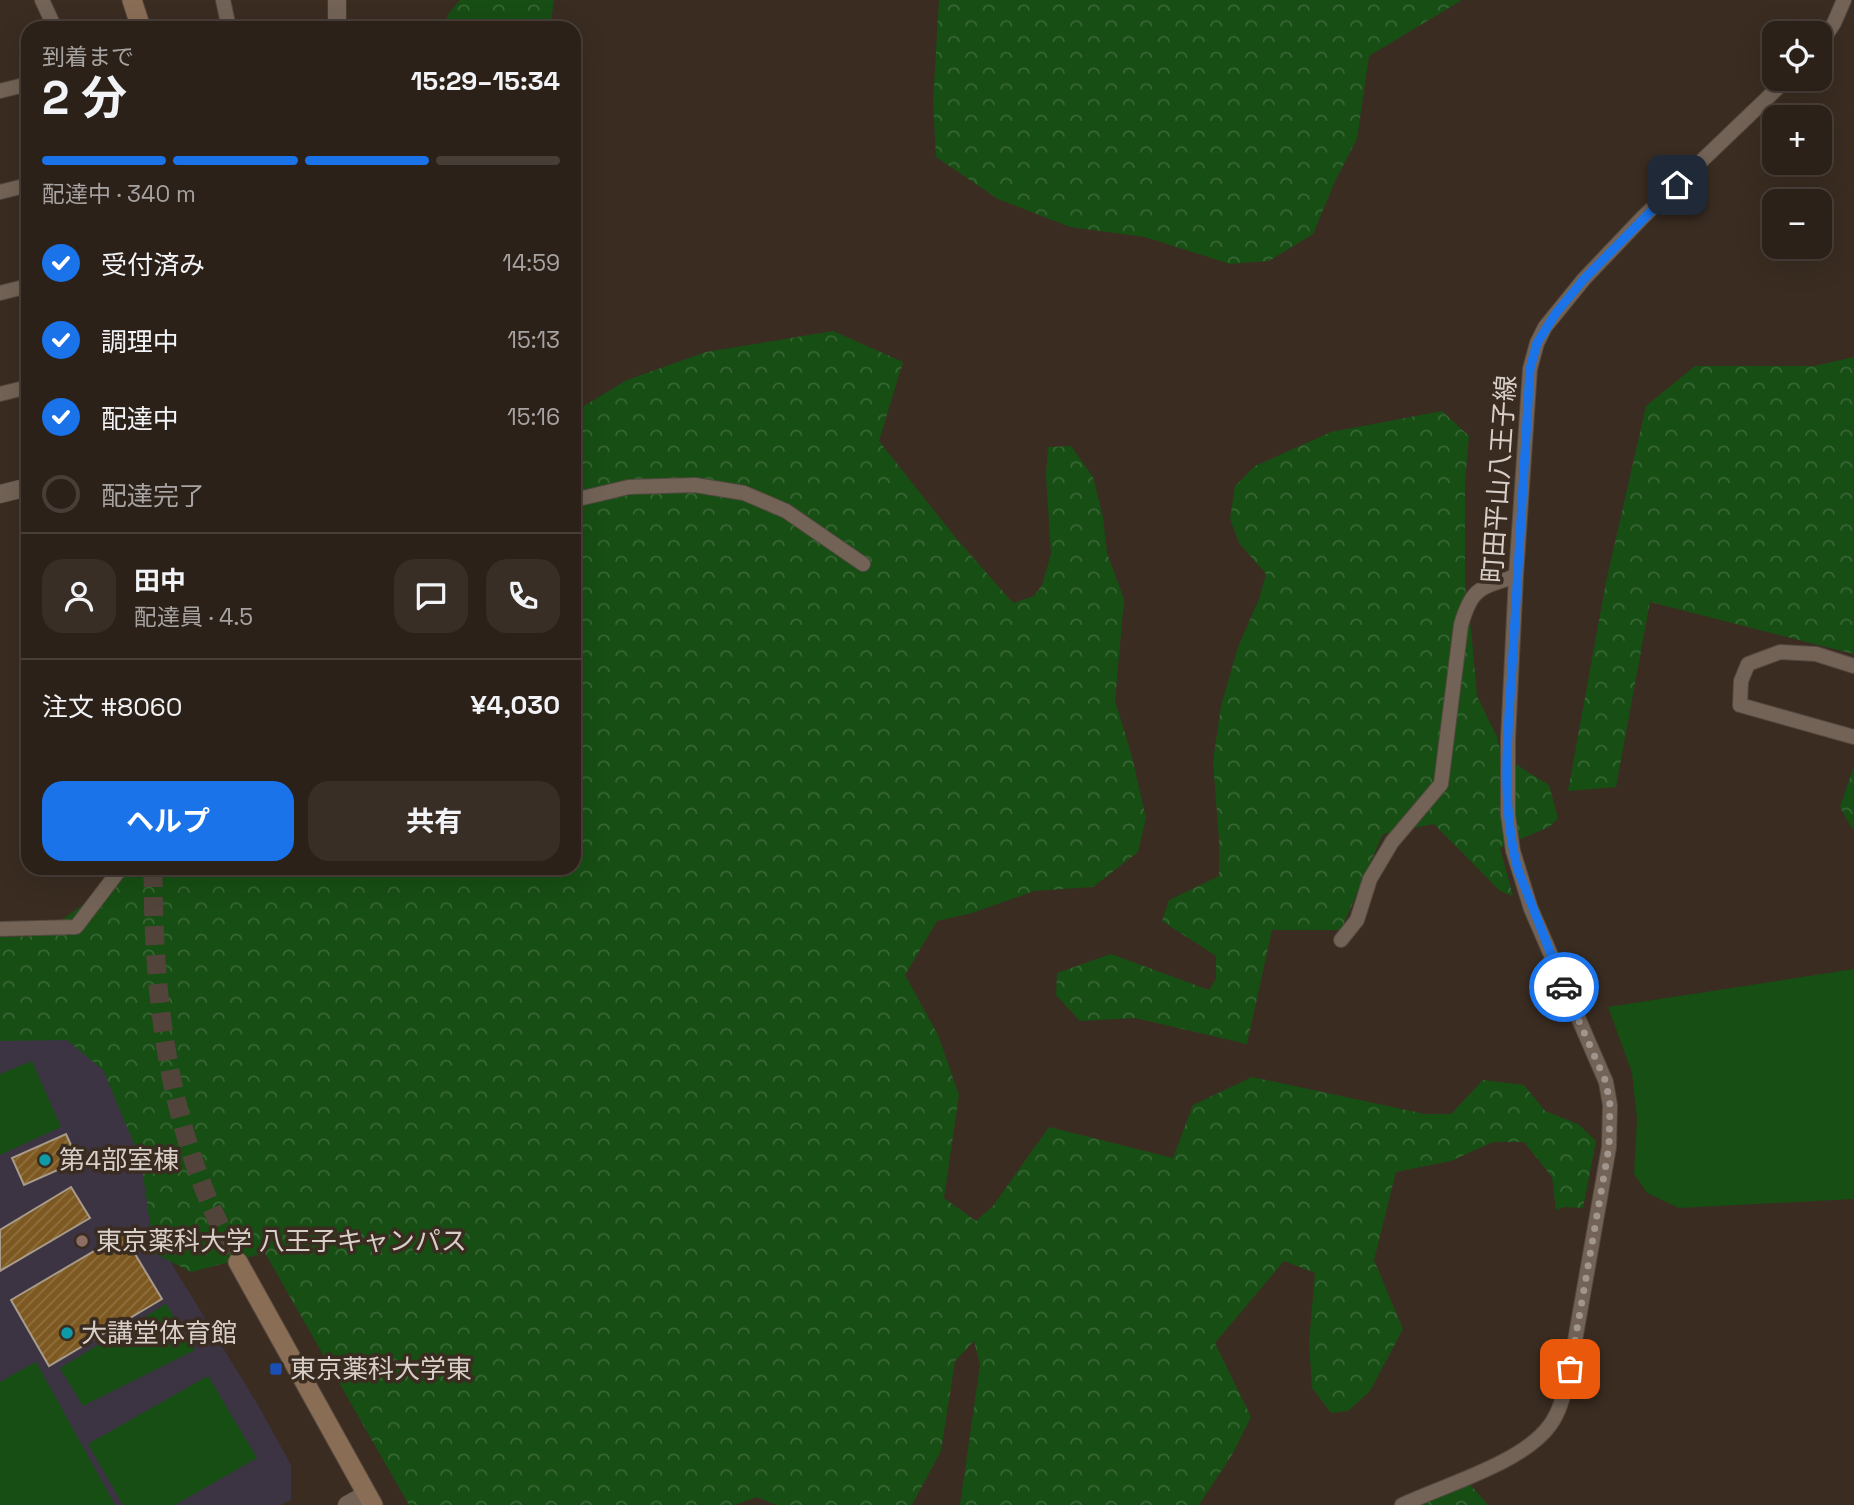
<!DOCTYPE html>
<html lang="ja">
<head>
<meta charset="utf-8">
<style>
	:root { --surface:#2c2119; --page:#382e26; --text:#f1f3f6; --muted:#a6a3a2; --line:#483e38; --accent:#1a73e8 }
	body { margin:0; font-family:"Space Grotesk","Noto Sans JP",sans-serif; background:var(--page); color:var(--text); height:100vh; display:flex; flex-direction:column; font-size:26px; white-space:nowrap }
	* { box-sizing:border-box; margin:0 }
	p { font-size:23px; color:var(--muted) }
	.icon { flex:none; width:38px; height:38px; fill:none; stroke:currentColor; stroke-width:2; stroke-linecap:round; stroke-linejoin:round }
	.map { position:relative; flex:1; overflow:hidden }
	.panel { position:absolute; left:21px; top:21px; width:560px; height:854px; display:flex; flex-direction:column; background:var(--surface); border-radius:21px; box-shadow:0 7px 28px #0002,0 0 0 2px var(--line) }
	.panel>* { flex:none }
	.tools { position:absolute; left:1762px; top:21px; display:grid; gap:14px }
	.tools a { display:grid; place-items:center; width:70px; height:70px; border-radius:14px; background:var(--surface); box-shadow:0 7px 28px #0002,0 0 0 2px var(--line); font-size:35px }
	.pin { position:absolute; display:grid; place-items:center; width:60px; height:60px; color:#fff; margin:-30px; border-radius:14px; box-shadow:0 4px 10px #0006 }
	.courier { position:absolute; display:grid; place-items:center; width:70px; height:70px; margin:-35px; border:5px solid #1a73e8; border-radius:50%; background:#fff; color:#222; box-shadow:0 2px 9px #0007 }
	.headline em { font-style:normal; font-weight:700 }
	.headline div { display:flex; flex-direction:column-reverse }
	.headline { display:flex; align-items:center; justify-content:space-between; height:119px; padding:0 21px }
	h1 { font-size:46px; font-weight:700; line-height:52px }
	.bar { display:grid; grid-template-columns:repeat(4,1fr); gap:10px 7px; align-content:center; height:84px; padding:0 21px }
	.bar i { height:9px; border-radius:5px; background:var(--line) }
	.bar .active { background:var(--accent) }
	.bar p { grid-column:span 4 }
	.line { display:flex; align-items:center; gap:18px; padding:0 21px; border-top:2px solid var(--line) }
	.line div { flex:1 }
	.round { display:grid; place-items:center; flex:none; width:74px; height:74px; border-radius:21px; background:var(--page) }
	ol { padding:0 21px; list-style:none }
	li { display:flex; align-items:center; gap:21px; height:77px }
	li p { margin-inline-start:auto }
	li .icon { padding:7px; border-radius:50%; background:var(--accent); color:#fff; stroke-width:4 }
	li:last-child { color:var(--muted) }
	li i { width:38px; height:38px; border:4px solid var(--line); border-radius:50% }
	.primary-button { display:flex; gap:14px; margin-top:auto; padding:14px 21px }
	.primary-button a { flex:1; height:80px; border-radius:21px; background:var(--accent); color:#fff; font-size:28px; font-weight:700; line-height:80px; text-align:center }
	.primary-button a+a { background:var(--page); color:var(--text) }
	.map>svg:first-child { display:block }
	.education { fill:#3c3343 }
	.forest { fill:url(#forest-crowns) }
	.pitch { fill:#174e14 }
	.building { fill:url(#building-hatch); stroke:#a89b8a; stroke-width:2 }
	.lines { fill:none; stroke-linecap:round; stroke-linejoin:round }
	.secondary-tunnel { stroke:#52443a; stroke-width:19; stroke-dasharray:19 10; stroke-linecap:butt }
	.minor-casing { stroke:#54483f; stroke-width:16 }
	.tertiary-casing { stroke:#54483f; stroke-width:19 }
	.secondary-casing { stroke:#54483f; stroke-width:21 }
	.minor { stroke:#736357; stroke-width:14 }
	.tertiary { stroke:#736357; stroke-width:18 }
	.secondary { stroke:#8a6d55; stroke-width:19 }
	.done { stroke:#a1968e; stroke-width:7; stroke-dasharray:0 12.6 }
	.route { stroke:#1a73e8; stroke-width:9 }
	.culture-dot { fill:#0f9aa8; stroke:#3a2c21; stroke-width:2.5 }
	.education-dot { fill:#8d6e63; stroke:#3a2c21; stroke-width:2.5 }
	.transit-dot { fill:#1a4fb4; stroke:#3a2c21; stroke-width:2.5 }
	.labels { text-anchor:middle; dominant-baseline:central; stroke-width:7; stroke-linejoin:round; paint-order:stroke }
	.street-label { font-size:26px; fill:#d8cfc8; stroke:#3a2c21 }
	.poi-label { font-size:26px; fill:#d8cfc8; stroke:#3a2c21; text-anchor:start }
</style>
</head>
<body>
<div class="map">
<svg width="1854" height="1505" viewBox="0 0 1854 1505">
	<defs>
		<pattern id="forest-crowns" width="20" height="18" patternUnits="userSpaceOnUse" patternTransform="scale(1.75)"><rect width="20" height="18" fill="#174e14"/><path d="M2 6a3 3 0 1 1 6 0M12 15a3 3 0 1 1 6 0" fill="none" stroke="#386635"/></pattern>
		<pattern id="building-hatch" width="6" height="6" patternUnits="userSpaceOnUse" patternTransform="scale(1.75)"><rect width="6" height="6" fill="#7d5921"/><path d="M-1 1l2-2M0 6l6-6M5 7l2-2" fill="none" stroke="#8f7040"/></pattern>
	</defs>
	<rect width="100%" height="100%" fill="#3a2c21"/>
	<polygon class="education" points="132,1004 156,1217 173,1266 258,1405 291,1465 291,1500 281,1505 0,1505 0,1022"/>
	<g class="forest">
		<polygon points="460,0 554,0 550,28 443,28 449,13"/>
		<polygon points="939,0 1462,0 1369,56 1357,139 1336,179 1313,234 1269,261 1230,264 1145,237 1070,227 998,199 936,157 933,101"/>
		<polygon points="833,331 903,362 879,441 955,537 1013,603 1034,596 1042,585 1051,554 1046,476 1048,447 1071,446 1093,477 1103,517 1107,553 1124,599 1115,701 1131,753 1146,818 1138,852 1093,887 1034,891 972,913 937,921 905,975 938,1035 959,1095 944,1198 976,1221 993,1206 1049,1127 1173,1158 1193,1105 1252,1077 1425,1114 1451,1114 1483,1080 1524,1085 1545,1111 1578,1124 1596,1141 1583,1208 1564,1207 1556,1210 1552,1177 1524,1142 1493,1142 1451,1161 1396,1172 1374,1260 1403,1329 1370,1391 1348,1411 1331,1413 1312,1388 1309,1343 1315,1273 1284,1261 1215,1343 1251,1417 1233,1453 1199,1505 960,1505 980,1365 974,1341 955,1361 941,1451 912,1505 776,1505 757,1497 735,1505 409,1505 265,1253 191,1272 154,1253 141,1160 103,1070 67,1040 0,1041 0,937 39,936 98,894 111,868 574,868 574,412 627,380 706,352"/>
		<polygon points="1854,357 1854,654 1650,602 1616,787 1568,791 1606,582 1646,406 1695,366 1814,366"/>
		<polygon points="1442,411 1469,436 1465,481 1465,585 1471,629 1477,696 1497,737 1501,755 1549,785 1558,818 1549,827 1500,848 1513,896 1500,891 1434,824 1383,834 1341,930 1272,930 1247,1044 1135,1018 1080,1021 1056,995 1057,973 1111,954 1209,990 1216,979 1216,956 1162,921 1169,900 1219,876 1219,840 1213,761 1221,706 1238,647 1259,599 1266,574 1239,543 1230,519 1235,486 1255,466 1331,432"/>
		<polygon points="1854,766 1854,832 1840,807"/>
		<polygon points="1466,1480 1488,1505 1421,1505"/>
	</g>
	<g class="pitch">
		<polygon points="1854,969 1854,1199 1679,1208 1647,1193 1634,1174 1637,1119 1632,1073 1608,1007"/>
		<polygon points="32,1061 61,1127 0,1155 0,1074"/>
		<polygon points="166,1304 195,1350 83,1406 60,1368"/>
		<polygon points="36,1362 115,1505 0,1505 0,1382"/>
		<polygon points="208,1376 257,1458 175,1505 123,1505 88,1444"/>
	</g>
	<g class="building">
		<polygon points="66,1134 78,1161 24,1185 12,1158"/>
		<polygon points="71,1187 90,1218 0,1271 0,1230"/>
		<polygon points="123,1234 162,1299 49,1366 11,1300"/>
	</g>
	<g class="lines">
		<path class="secondary-tunnel" d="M153,868C153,978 164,1091 206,1194C215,1217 227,1240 238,1262"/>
		<g class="minor-casing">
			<g id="minor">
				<polyline points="42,0 55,28"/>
				<polyline points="223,0 229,28"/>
				<polyline points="1820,44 1834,23 1844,0"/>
				<polyline points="0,91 28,84"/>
				<polyline points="0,192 28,185"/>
				<polyline points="0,293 28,286"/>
				<polyline points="0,394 28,387"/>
				<polyline points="574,500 629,487 695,485 744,493 786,511 863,564"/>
				<polyline points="1854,666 1816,654 1780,652 1748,664 1741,681 1740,705 1854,737"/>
				<polyline points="0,929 76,927 121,868"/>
				<path d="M1341,940L1357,920L1370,879L1392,842L1441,784L1461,625C1472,587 1480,588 1516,576"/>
				<path d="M1402,1505C1444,1485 1523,1463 1550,1425C1562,1409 1565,1387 1570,1369L1609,1147L1610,1105L1606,1082L1531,909L1513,851L1508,815V740L1516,576L1530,369L1537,343L1545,327L1584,279L1642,218L1787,79"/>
			</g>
		</g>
		<g class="tertiary-casing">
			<g id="tertiary">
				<polyline points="337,0 337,28"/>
				<polyline points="0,494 28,487"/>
				<polyline points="347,1505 367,1494"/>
			</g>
		</g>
		<g class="secondary-casing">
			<g id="secondary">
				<polyline points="132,0 141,28"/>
				<polyline points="238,1262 373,1505"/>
			</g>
		</g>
		<use href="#minor" class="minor"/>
		<use href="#tertiary" class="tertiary"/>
		<use href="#secondary" class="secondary"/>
	</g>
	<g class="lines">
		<polyline class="done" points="1564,987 1606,1082 1610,1105 1609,1147 1570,1369"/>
		<path class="route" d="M1564,987L1518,870C1499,800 1509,724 1513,652C1518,558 1524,464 1530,369L1537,343L1556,313L1584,279L1677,185"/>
	</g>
	<g class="culture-dot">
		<circle cx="45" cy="1160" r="7"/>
		<circle cx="67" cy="1333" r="7"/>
	</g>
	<circle class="education-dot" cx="82" cy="1241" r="7"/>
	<rect class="transit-dot" x="269" y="1362" width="14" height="14" rx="3.5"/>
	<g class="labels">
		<g class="street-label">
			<text transform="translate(1499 479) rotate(-86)">町田平山八王子線</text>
		</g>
		<g class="poi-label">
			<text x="59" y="1160">第4部室棟</text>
			<text x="96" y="1241">東京薬科大学 八王子キャンパス</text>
			<text x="81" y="1333">大講堂体育館</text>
			<text x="290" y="1369">東京薬科大学東</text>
		</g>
	</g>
</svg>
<div class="tools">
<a><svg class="icon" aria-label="locate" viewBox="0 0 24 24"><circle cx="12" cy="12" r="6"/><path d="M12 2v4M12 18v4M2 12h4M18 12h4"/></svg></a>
<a>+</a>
<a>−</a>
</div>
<div class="pin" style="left:1570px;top:1369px;background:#ea580c"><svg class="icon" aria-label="bag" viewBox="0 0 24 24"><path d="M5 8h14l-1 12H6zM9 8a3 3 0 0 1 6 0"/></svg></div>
<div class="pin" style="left:1677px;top:185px;background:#1f2937"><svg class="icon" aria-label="home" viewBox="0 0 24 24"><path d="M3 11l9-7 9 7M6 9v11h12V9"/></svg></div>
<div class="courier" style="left:1564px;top:987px"><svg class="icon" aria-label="car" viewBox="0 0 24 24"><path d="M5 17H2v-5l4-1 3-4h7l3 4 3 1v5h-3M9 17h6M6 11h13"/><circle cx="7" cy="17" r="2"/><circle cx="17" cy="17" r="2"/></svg></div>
<section class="panel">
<div class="headline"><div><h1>2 分</h1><p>到着まで</p></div><em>15:29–15:34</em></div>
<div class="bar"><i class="active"></i><i class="active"></i><i class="active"></i><i></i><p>配達中 · 340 m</p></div>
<ol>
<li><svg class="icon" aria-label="check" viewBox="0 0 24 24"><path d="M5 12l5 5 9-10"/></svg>受付済み<p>14:59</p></li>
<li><svg class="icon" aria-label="check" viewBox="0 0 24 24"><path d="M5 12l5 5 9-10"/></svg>調理中<p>15:13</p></li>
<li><svg class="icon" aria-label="check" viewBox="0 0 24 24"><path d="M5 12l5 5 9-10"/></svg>配達中<p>15:16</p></li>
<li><i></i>配達完了</li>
</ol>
<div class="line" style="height:126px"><a class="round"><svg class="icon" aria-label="person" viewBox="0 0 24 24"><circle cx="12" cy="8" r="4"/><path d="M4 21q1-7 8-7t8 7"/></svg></a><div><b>田中</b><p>配達員 · 4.5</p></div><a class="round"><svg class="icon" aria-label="chat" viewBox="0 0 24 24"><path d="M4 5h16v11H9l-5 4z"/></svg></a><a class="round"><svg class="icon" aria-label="phone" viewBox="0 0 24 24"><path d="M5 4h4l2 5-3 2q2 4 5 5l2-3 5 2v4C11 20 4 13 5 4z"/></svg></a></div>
<div class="line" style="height:91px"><div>注文 #8060</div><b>¥4,030</b></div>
<div class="primary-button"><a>ヘルプ</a><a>共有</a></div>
</section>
</div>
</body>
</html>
